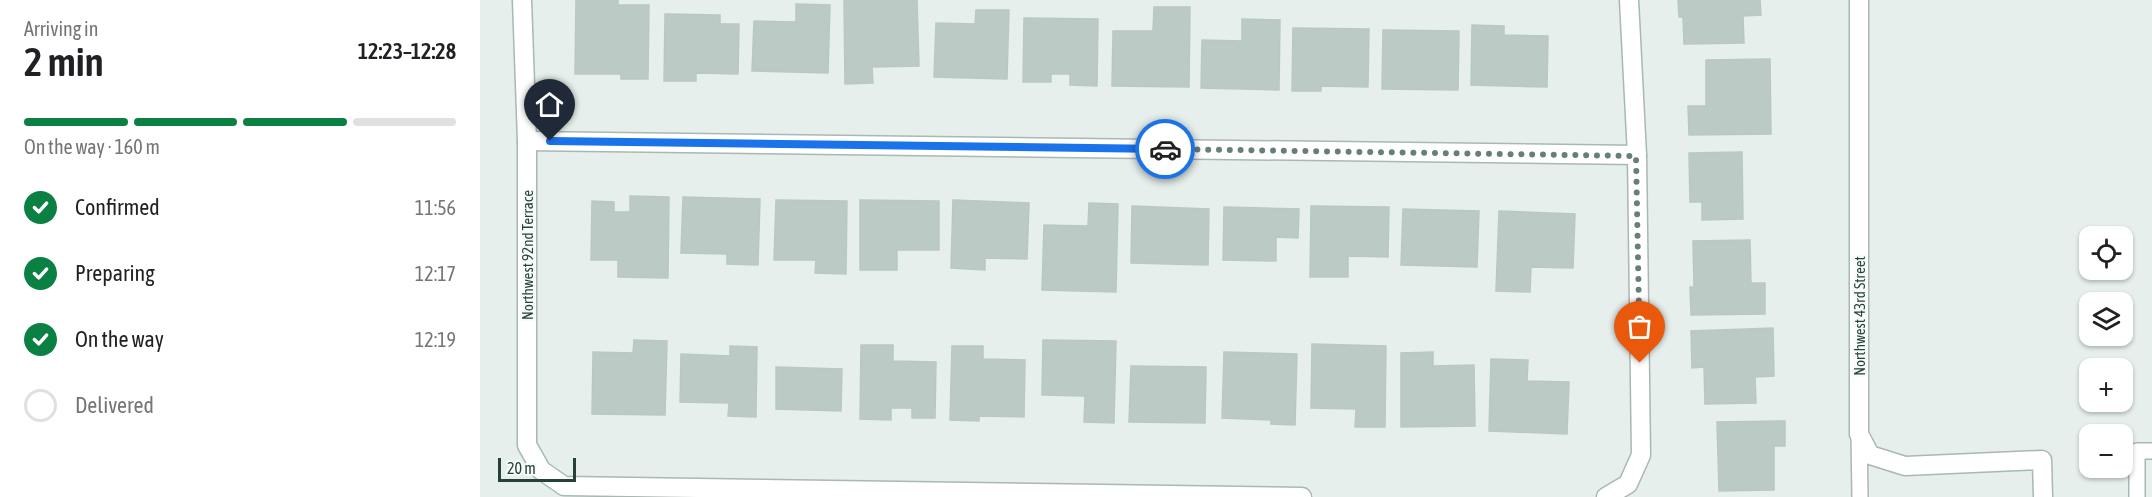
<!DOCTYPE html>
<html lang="en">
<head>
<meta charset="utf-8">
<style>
	:root { --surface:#fff; --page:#f6f6f6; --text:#202124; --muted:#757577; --line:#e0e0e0; --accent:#0b8043 }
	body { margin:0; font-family:"Asap Condensed",sans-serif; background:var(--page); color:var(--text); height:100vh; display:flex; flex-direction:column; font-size:22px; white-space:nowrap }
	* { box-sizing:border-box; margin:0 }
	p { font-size:20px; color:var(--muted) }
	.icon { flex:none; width:33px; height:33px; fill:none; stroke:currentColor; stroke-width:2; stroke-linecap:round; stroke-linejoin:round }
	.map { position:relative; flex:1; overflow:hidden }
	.side { display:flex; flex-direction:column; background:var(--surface); width:480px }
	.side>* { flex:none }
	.fabs { position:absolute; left:1599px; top:226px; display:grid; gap:12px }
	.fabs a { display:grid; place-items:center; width:54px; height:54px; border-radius:12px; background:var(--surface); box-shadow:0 2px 4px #0004; font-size:30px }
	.scale { position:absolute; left:18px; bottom:15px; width:78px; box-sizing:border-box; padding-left:6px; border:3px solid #24423a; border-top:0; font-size:16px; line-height:21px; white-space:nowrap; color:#24423a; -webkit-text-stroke:4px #f7fbf9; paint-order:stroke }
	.pin { position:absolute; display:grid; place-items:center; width:51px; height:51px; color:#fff; margin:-62px -26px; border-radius:50% 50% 50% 0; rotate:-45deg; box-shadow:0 0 6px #0007 }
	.pin .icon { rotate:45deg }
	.courier { position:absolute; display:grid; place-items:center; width:60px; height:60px; margin:-30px; border:4px solid #1a73e8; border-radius:50%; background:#fff; color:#222; box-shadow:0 2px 8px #0007 }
	.overview em { font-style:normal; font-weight:600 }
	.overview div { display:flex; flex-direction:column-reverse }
	.overview { display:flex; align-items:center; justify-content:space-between; height:102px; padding:0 24px }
	h1 { font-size:39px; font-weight:600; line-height:45px }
	.bar { display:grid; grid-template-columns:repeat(4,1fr); gap:9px 6px; align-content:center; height:72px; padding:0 24px }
	.bar i { height:8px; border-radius:4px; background:var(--line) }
	.bar .active { background:var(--accent) }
	.bar p { grid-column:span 4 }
	ol { padding:0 24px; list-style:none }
	li { display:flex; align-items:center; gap:18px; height:66px }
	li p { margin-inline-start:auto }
	li .icon { padding:6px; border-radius:50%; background:var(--accent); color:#fff; stroke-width:4 }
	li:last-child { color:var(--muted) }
	li i { width:33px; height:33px; border:3px solid var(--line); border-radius:50% }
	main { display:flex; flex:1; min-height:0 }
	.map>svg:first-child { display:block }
	.building { fill:#bbcac4; stroke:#b8c9c2; stroke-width:1.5 }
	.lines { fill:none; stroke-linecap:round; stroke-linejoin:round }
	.service-casing { stroke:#a8b8b2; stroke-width:18 }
	.minor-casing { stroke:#a8b8b2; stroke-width:21 }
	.service { stroke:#fff; stroke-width:15 }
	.minor { stroke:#fff; stroke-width:18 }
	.done { stroke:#687f78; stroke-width:6; stroke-dasharray:0 10.8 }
	.route { stroke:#1a73e8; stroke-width:8 }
	.labels { text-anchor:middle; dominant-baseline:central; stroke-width:4.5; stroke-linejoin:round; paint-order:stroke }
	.street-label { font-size:15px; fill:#24423a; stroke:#f7fbf9 }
</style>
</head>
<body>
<main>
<section class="side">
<div class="overview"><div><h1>2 min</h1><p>Arriving in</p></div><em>12:23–12:28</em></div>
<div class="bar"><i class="active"></i><i class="active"></i><i class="active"></i><i></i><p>On the way · 160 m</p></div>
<ol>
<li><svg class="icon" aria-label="check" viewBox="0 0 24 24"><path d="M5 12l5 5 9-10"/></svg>Confirmed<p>11:56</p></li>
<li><svg class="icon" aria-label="check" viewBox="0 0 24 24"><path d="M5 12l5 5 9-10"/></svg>Preparing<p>12:17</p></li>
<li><svg class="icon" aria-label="check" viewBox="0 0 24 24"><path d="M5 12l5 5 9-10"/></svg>On the way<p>12:19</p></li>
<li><i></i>Delivered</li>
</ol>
</section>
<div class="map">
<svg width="1672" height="497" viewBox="0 0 1672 497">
	<rect width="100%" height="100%" fill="#e6efeb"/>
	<g class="building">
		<polygon points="96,0 138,0 138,5 169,5 168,79 141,79 141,74 95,74"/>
		<polygon points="364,0 437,0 439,66 392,67 393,83 365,84"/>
		<polygon points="1198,0 1280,0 1281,15 1263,16 1264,43 1204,44 1203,17 1199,17"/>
		<polygon points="316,4 350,5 348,73 272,71 274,21 316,22"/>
		<polygon points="674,7 710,7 709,87 632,86 633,31 673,31"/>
		<polygon points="496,10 529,10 527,79 454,77 456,23 495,24"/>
		<polygon points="185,14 240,15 240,24 259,24 258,74 216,73 216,81 184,81"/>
		<polygon points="544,18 618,19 617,86 590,85 590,74 571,74 571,82 543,82"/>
		<polygon points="762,19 800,20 799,90 721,88 722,40 762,41"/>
		<polygon points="992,25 1024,26 1024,35 1068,36 1067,87 991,85"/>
		<polygon points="813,28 889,29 888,87 841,86 841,91 812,91"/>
		<polygon points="903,30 979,31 978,90 902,89"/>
		<polygon points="1290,59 1291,134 1209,135 1208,106 1226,106 1226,60"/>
		<polygon points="1262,152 1263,219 1222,220 1222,202 1210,202 1209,153"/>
		<polygon points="150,196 189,197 188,278 138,277 138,260 111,260 112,201 134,202 134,212 150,212"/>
		<polygon points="203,197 280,199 278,265 247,264 247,254 201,253"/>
		<polygon points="296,200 367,201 366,274 335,273 336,260 294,260"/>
		<polygon points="380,200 459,201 459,250 417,250 417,270 380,270"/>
		<polygon points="473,200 549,203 547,259 505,258 505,270 471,268"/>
		<polygon points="609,203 638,204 636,292 562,290 564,225 608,226"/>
		<polygon points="652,206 729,209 728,265 651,263"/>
		<polygon points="831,206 909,207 908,257 868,256 868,277 830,277"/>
		<polygon points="744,207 819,209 818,238 796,237 796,261 743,260"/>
		<polygon points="923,209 999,211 997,267 921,265"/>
		<polygon points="1019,211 1095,214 1093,268 1051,267 1050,292 1016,291"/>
		<polygon points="1270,240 1271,283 1285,283 1285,314 1211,315 1210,287 1214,287 1213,241"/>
		<polygon points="1293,328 1294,376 1275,377 1276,403 1225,404 1224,367 1212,368 1211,331"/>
		<polygon points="154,340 187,341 185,415 112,414 113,352 153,353"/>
		<polygon points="563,340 636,341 634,423 604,422 605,396 562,395"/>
		<polygon points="832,344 906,346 905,427 875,427 876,409 831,408"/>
		<polygon points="381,345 413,345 413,361 456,362 455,418 432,418 432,408 411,408 411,420 380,419"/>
		<polygon points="250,346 277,347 276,417 248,416 249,403 200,402 201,354 250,356"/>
		<polygon points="472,346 503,346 503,359 545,360 544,417 499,416 499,421 470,420"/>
		<polygon points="744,352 817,354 815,425 791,424 791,420 742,418"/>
		<polygon points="953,352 953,366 994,365 995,426 921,427 921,353"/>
		<polygon points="1011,359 1048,360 1047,381 1089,382 1087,434 1009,431"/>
		<polygon points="651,366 726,367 725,423 649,422"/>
		<polygon points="296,367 362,369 361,411 296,409"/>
		<polygon points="1305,421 1305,446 1294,446 1294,490 1239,491 1237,422"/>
	</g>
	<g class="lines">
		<g class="service-casing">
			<g id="service">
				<polyline points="1379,434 1380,497"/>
				<polyline points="1657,497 1657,451 1672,451"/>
			</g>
		</g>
		<g class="minor-casing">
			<g id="minor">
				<polyline points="42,0 47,141 47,445 61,470 84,486 822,497"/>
				<polyline points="1379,0 1379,434 1390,455 1425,466 1562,460 1563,497"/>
				<polyline points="47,141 1157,155"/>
				<polyline points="1126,497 1148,484 1161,455 1157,155 1149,0"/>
			</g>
		</g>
		<use href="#service" class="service"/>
		<use href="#minor" class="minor"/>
	</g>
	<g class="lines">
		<polyline class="done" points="685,149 1156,156 1160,363"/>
		<polyline class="route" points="70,141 685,149"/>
	</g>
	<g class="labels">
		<g class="street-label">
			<text transform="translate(47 255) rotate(-90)">Northwest 92nd Terrace</text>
			<text transform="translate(1379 316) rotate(-90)">Northwest 43rd Street</text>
		</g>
	</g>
</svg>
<div class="fabs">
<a><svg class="icon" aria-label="locate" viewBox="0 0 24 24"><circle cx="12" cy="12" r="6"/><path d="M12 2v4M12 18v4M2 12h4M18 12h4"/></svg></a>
<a><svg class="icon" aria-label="layers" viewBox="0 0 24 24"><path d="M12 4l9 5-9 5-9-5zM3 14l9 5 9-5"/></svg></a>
<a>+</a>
<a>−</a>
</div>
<div class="scale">20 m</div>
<div class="pin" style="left:1160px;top:363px;background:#ea580c"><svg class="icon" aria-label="bag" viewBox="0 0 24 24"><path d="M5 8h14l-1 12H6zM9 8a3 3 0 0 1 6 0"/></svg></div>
<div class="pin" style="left:70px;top:141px;background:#1f2937"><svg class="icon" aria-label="home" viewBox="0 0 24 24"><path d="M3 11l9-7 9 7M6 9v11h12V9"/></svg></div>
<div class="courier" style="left:685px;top:149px"><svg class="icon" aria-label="car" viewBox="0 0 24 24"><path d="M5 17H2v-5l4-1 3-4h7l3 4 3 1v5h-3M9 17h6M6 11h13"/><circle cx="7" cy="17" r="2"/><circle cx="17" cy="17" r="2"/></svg></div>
</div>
</main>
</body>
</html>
